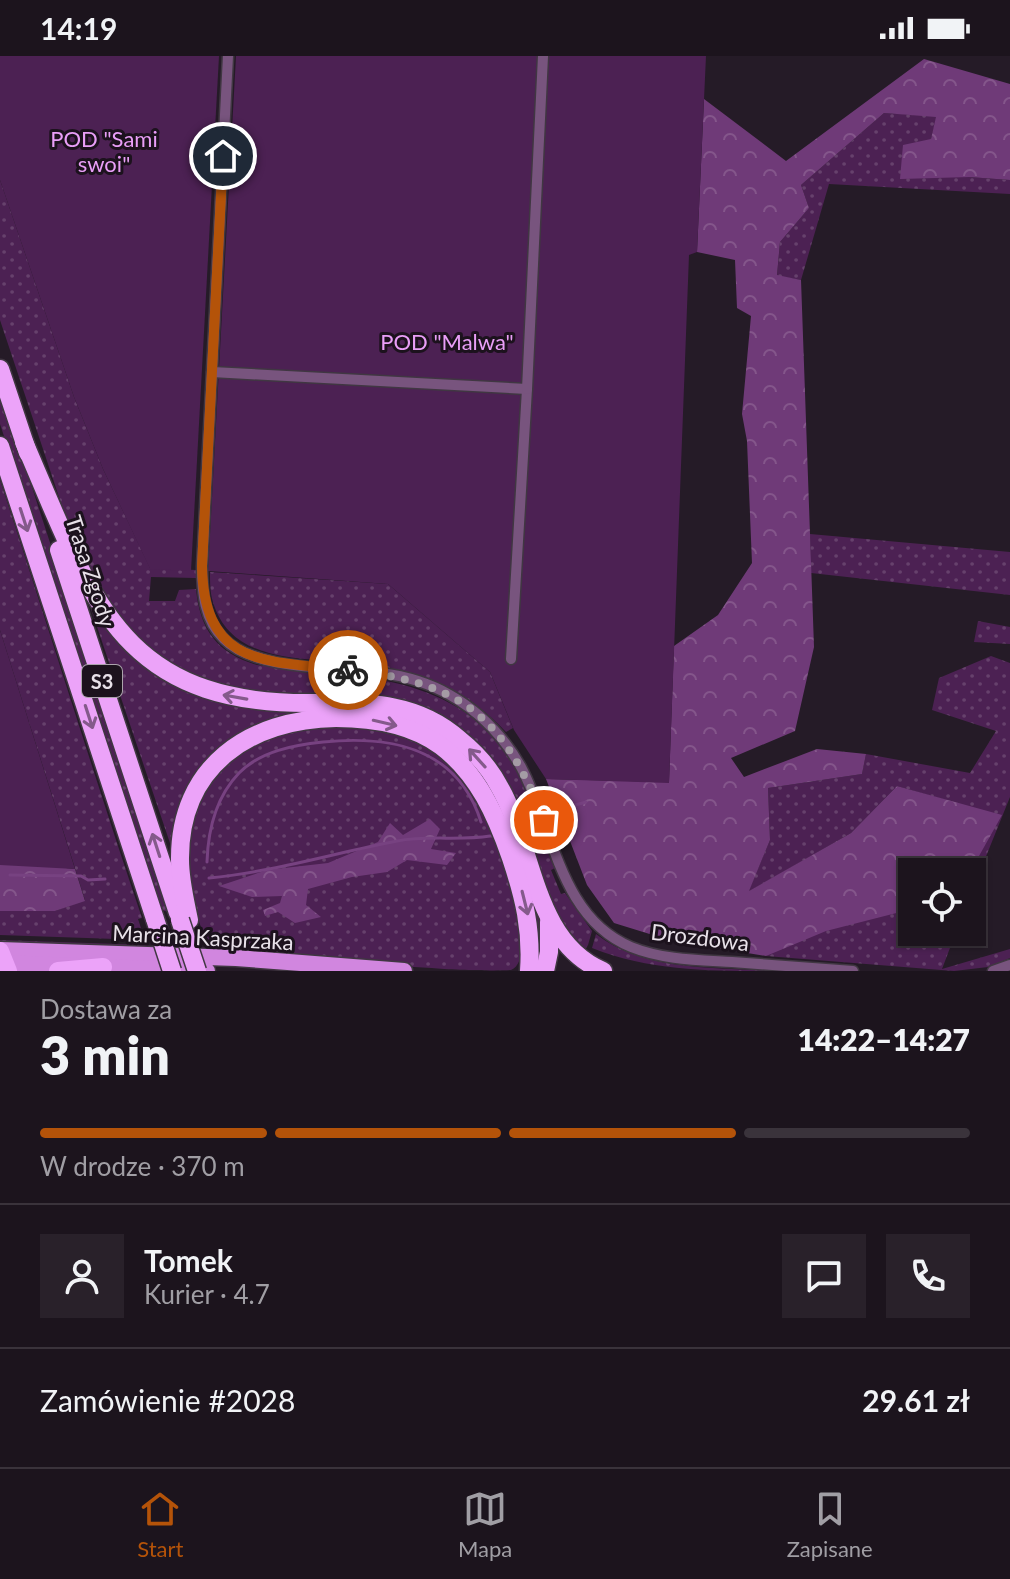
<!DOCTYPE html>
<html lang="pl">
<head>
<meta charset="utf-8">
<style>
	:root { --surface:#1c141d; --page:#29212a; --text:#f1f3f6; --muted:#a09ea4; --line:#3a333b; --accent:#b45309 }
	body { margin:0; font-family:Lato,sans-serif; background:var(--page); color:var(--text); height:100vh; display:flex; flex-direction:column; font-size:30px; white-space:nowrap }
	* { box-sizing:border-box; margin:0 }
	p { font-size:26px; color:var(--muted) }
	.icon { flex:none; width:44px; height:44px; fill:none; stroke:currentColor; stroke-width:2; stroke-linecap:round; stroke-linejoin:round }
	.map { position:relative; height:915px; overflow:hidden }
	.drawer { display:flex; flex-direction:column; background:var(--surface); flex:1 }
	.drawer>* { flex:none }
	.fabs { position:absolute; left:898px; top:802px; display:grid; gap:16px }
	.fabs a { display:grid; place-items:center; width:88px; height:88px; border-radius:0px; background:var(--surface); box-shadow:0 2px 6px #0004,0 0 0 2px var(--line); font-size:40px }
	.pin { position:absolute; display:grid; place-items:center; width:68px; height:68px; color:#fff; margin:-34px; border:4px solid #fff; border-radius:50%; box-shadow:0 2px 8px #0007 }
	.courier { position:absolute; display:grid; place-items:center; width:80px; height:80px; margin:-40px; border:6px solid #b45309; border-radius:50%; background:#fff; color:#222; box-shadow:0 2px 10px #0007 }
	.overview em { font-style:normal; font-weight:800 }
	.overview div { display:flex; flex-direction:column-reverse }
	.overview { display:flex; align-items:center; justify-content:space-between; height:136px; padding:0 40px }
	h1 { font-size:52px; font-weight:800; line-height:60px }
	.bar { display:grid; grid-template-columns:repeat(4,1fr); gap:12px 8px; align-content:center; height:96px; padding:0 40px }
	.bar i { height:10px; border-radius:6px; background:var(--line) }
	.bar .on { background:var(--accent) }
	.bar p { grid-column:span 4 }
	.line { display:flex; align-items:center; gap:20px; padding:0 40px; border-top:2px solid var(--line) }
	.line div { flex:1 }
	.round { display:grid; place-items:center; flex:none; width:84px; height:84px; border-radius:0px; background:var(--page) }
	.status { display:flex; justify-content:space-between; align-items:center; height:56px; padding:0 40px; background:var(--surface); direction:ltr }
	.status svg { height:22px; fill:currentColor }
	.menu { display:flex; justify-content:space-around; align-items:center; height:112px; border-top:2px solid var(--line); background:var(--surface); font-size:22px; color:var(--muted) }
	.menu a { display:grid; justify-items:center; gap:4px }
	.menu .on { color:var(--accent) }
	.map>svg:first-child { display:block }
	.grass { fill:url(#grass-dots) }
	.forest { fill:url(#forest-crowns) }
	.garden { fill:#4c2153 }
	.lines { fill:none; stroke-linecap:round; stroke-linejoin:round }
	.stream { stroke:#774281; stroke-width:3 }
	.minor-casing { stroke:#403742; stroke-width:13 }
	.primary-casing { stroke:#403742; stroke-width:19 }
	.motorway-casing { stroke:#403742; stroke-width:21 }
	.minor { stroke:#78547e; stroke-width:10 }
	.primary { stroke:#d186df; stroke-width:16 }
	.motorway { stroke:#eca3f9; stroke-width:18 }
	.motorway-bridge-casing { stroke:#403742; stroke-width:21; stroke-linecap:butt }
	.motorway-bridge { stroke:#eca3f9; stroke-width:18 }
	.oneway { stroke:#845a8b }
	.done { stroke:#a49ca5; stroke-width:8; stroke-dasharray:0 14.4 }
	.route { stroke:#b45309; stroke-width:10 }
	.labels { text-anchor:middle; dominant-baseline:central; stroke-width:6; stroke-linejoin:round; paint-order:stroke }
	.shield { fill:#1c121d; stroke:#aba3ac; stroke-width:2 }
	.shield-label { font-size:20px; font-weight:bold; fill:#e8e1e9 }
	.park-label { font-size:22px; fill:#e99ef7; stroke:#1c121d }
	.street-label { font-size:22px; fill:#e8e1e9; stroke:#1c121d }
</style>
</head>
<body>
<div class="status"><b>14:19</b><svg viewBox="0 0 49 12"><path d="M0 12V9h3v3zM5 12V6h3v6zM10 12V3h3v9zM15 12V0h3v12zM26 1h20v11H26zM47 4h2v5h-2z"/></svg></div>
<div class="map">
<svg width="1010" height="915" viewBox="0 0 1010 915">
	<defs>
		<pattern id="grass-dots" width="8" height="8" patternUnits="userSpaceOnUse" patternTransform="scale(2)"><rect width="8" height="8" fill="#4c2153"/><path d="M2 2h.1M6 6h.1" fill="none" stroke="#66416c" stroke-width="1.8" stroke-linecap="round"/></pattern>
		<pattern id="forest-crowns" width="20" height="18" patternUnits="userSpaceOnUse" patternTransform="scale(2)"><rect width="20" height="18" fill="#6f3a78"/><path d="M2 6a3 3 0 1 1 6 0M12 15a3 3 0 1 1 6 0" fill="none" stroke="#84568b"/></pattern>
	</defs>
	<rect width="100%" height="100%" fill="#251b27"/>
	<g class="grass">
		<polygon points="884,57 937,60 931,83 969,121 1010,124 1010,138 829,128 801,224 777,220 780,186 809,152 801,129"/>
		<path d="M0,124L74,341L103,413L150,512L196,514V522L151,521L149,545H175L179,534L196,533C200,574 217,597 257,609C347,620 450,615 508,699C531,732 542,774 555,812L551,814L561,838L565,837L592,875L588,889L583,897L562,875L483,696L221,633L175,614L110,555L74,486L0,264Z"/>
		<polygon points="0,333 162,831 170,863 168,856 162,854 162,863 0,368"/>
		<path d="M0,424C48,570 93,717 142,862L138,863L145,884L0,879V855H55L85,844L0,574Z"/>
		<polygon points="810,478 1010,496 1010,539 811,517"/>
		<path d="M210,516L388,528L490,616L513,672L506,676C468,636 438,623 384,611C328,598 234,618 213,546C210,537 210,525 210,516Z"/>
		<path d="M88,544C116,587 152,624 202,640C242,653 282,652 323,652C420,653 470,676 510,768C526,806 540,849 543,891H537C533,825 499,726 444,685C415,664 375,657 340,658C274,658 220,674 187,737C178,755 176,777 173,796Z"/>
		<polygon points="978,565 1010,571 1010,588 974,586"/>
		<polygon points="991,600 1010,607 1010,741 972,835 972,816 912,816 912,876 956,876 942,913 1010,893 1010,902 988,911 954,915 766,900 1001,760 897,730 851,777 748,836 770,784 768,732 862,718 866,698 970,717 996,675 932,654 939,622"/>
		<path d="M332,670C373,670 420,676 451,705C461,715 473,731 479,744C492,768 544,900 511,914C497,915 450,914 432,912C358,908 283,905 209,894C203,874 192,851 189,829C182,769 207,706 265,679C285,670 310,671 332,670Z"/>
		<path d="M596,878C643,915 712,911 770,915C707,915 651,915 592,892Z"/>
		<polygon points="0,884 147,889 149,896 0,890"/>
	</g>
	<g class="forest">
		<polygon points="924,3 1010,28 1010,124 969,121 900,123 903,89 931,83 936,61 884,57 801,129 809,152 780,186 777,219 801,224 814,591 795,675 731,702 744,721 817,693 866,698 862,718 768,732 770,784 749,835 851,777 897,730 1002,759 970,816 912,816 912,853 826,875 766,900 669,884 614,867 587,829 546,723 669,726 674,590 718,559 752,507 747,385 742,358 751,260 737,252 735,204 697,196 704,43 786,105"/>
		<polygon points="430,763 440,773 431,793 456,797 447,809 407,804 387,816 352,821 308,833 306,849 321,861 295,867 278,856 265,860 263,854 280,847 282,840 252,841 219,830 267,814 328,807 378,786 390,767 403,779"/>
		<polygon points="0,805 75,813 85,845 55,855 0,855"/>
	</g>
	<g class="garden">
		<polygon points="0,0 219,0 191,515 150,513 103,413 74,341 0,124"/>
		<polygon points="236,0 706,0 697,196 689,199 669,727 546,723 514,674 490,616 388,528 208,515"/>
		<polygon points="0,574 75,813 0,809"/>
	</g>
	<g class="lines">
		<g class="stream">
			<polyline points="554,755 586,746"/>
			<path d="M207,806C208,774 216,741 239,717C261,695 294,689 323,686C392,679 458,692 481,766"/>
			<polyline points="10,819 81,820 88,824 105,823"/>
			<path d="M209,822C273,816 334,797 397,785C428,779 459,785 490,780"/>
		</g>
		<g class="minor-casing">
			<g id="minor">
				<path d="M228,0L202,510C202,536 204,564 224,583C255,615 338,611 381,617C405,620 429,627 450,639C480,656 504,681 521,711C554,773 559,861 631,891C663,904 699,904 732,906C773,909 813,912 853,915"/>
				<polyline points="212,316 527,333 511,603"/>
				<polyline points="527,333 543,0"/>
				<polyline points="993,915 1010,909"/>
			</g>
		</g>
		<g class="primary-casing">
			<g id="primary">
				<polyline points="0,894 236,902 404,915"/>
				<polyline points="0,907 207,915"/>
			</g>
		</g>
		<g class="motorway-casing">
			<g id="motorway">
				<polyline points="0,313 28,397"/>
				<path d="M24,386C92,543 119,651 318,647C370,646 419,647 460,684C475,696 490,713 499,730C534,790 532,885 603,915"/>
				<polyline points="0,390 155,863"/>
				<polyline points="59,494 178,857"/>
				<path d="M189,864C185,844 180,824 180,804C179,710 250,663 336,662C372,662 411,668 441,690C478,718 496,759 511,802C524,841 532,874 529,915"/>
				<polyline points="0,895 8,915"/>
				<polyline points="58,915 103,911"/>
				<polyline points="545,915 549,896 549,866"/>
			</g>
		</g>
		<use href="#minor" class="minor"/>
		<use href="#primary" class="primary"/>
		<use href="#motorway" class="motorway"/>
		<g class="motorway-bridge-casing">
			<g id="motorway-bridge">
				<polyline points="155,863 172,915"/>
				<polyline points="180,864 197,915"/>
			</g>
		</g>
		<use href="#motorway-bridge" class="motorway-bridge"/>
	</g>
	<defs><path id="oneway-shaft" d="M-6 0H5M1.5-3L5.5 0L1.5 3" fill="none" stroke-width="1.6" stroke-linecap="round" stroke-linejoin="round" transform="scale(2)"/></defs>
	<g class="oneway">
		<use href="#oneway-shaft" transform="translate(24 464) rotate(72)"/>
		<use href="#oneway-shaft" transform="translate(235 641) rotate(-170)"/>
		<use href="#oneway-shaft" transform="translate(89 661) rotate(72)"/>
		<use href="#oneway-shaft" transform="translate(385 667) rotate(13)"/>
		<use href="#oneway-shaft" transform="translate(477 702) rotate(-132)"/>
		<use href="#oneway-shaft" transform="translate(156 789) rotate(-108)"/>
		<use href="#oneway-shaft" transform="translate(525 847) rotate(76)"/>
	</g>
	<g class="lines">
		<path class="done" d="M348,614C460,626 503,659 544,764"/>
		<path class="route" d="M223,100L202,510C204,612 267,605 348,614"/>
	</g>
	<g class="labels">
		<rect class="shield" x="82" y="609" width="40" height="32" rx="6"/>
		<g class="shield-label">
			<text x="102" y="625">S3</text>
		</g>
		<g class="park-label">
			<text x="104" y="82">POD "Sami<tspan x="104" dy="25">swoi"</tspan></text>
			<text x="447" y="285">POD "Malwa"</text>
		</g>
		<g class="street-label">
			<text transform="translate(91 515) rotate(72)">Trasa Zgody</text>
			<text transform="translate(203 881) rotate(3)">Marcina Kasprzaka</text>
			<text transform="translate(700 881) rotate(7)">Drozdowa</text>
		</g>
	</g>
</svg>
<div class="fabs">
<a><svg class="icon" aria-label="locate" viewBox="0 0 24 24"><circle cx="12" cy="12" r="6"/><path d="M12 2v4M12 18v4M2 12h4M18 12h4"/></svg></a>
</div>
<div class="pin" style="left:544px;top:764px;background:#ea580c"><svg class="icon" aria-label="bag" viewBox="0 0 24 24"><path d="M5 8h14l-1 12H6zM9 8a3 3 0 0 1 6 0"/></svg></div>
<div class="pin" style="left:223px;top:100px;background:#1f2937"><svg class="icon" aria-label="home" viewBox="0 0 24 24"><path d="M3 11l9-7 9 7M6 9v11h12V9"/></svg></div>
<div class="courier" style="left:348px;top:614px"><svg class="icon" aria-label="bike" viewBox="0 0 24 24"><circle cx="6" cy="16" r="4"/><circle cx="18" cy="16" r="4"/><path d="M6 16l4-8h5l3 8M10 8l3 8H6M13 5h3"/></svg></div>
</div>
<section class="drawer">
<div class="overview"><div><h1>3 min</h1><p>Dostawa za</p></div><em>14:22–14:27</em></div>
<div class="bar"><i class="on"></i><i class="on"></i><i class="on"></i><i></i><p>W drodze · 370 m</p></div>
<div class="line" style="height:144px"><a class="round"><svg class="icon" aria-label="person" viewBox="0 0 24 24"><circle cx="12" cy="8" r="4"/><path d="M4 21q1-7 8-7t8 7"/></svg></a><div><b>Tomek</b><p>Kurier · 4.7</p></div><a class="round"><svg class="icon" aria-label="chat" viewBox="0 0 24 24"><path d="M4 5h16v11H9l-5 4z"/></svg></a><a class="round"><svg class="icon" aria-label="phone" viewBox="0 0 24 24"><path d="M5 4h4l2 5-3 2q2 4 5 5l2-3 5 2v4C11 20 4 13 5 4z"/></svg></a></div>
<div class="line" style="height:104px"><div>Zamówienie #2028</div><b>29.61 zł</b></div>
</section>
<nav class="menu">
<a class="on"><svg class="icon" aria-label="home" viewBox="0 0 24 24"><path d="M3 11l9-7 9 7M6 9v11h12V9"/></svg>Start</a>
<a><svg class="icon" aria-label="map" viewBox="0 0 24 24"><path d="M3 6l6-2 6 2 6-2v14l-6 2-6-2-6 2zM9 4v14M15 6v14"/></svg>Mapa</a>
<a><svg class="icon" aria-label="saved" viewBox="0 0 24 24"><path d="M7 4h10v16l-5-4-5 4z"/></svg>Zapisane</a>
</nav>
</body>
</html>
